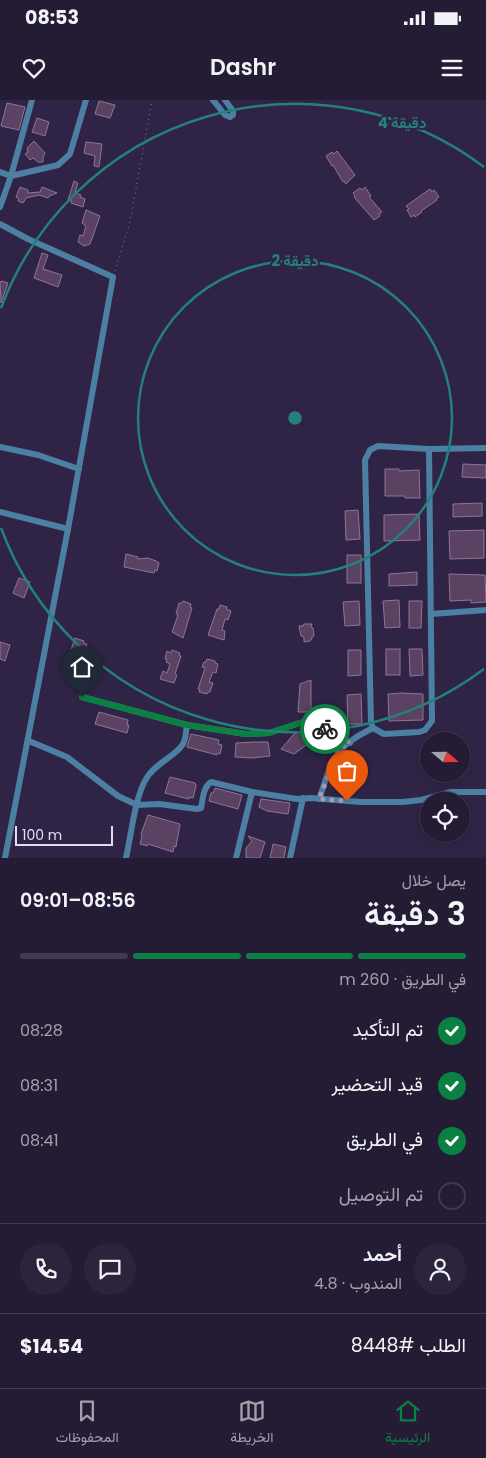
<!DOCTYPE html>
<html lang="ar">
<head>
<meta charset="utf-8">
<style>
	:root { --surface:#241b34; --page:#2c243c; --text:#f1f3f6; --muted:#a3a1ac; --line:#41394f; --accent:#0b8043 }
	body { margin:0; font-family:Poppins,Vazirmatn,sans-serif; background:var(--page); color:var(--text); direction:rtl; height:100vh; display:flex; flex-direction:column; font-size:19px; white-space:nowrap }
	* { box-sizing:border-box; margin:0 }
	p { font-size:16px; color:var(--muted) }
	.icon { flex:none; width:28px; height:28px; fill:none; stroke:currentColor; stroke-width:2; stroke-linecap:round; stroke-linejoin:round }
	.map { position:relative; height:758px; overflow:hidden; direction:ltr }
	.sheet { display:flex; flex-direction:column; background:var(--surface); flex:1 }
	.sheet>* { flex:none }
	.needle { width:32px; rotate:110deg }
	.buttons { position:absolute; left:420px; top:632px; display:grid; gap:10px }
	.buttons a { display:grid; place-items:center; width:50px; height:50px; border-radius:50%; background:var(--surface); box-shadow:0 2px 8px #0003,0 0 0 1px var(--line); font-size:25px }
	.scale { position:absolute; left:15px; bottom:12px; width:98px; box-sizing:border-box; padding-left:5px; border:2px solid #e2dcf3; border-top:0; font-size:14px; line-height:18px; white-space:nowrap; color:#e2dcf3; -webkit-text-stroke:4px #302446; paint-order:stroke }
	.pin { position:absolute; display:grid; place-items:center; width:42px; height:42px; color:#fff; margin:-51px -21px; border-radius:50% 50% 50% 0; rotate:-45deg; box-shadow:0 0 5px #0007 }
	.pin .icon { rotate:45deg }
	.courier { position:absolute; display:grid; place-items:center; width:50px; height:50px; margin:-25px; border:4px solid #0b8043; border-radius:50%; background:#fff; color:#222; box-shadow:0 1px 6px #0007 }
	.summary em { font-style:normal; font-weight:600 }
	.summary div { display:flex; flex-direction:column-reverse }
	.summary { display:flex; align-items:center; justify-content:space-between; height:85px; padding:0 20px }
	h1 { font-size:32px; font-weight:600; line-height:38px }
	.bar { display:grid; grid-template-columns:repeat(4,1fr); gap:8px 5px; align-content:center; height:60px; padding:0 20px }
	.bar i { height:6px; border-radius:4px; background:var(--line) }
	.bar .selected { background:var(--accent) }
	.bar p { grid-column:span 4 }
	.line { display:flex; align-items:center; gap:12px; padding:0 20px; border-top:1px solid var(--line) }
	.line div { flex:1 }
	.round { display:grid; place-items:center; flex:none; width:52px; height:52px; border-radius:26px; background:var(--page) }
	ol { padding:0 20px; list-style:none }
	li { display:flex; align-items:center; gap:15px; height:55px }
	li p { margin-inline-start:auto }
	li .icon { padding:5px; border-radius:50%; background:var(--accent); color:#fff; stroke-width:4 }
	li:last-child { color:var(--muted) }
	li i { width:28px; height:28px; border:2px solid var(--line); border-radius:50% }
	.status { display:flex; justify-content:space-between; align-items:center; height:35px; padding:0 25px; background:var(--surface); direction:ltr }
	.status svg { height:14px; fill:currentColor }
	header { display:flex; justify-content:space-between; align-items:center; height:65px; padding:0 20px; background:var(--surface); font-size:22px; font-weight:600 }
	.menu { display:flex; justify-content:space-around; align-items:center; height:70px; border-top:1px solid var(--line); background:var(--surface); font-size:14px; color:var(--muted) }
	.menu a { display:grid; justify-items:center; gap:2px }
	.menu .selected { color:var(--accent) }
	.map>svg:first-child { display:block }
	.building { fill:#5b4262; stroke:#8f7497 }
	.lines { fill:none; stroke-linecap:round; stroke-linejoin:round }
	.path { stroke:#867d99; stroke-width:1; stroke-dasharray:1 4; stroke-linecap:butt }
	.minor { stroke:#4c80a2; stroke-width:6 }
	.done { stroke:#a49cb6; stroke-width:5; stroke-dasharray:0 9 }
	.route { stroke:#0b8043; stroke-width:6 }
	.ring { fill:none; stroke:#24807b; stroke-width:2.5 }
	.centre { fill:#24807b; stroke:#302446; stroke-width:2.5 }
	.ring-label { font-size:15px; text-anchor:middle; font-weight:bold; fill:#24807b; stroke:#302446; stroke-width:4; stroke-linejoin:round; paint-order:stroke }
</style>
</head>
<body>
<div class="status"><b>08:53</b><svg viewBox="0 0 49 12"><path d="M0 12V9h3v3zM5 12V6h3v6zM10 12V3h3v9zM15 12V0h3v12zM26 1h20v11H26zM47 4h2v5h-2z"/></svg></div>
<header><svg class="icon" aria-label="menu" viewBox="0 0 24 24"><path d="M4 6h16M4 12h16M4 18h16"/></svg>Dashr<svg class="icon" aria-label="heart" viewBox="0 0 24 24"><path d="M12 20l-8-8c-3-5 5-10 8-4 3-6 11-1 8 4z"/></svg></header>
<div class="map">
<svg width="486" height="758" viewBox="0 0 486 758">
	<rect width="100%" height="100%" fill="#302446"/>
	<g class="building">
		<polygon points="99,1 115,5 110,18 95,14"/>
		<polygon points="7,3 25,7 19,30 1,26"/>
		<polygon points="37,18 49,22 45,36 32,32"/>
		<polygon points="34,41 45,53 43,57 43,62 38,62 33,58 30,60 25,54 28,52 27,48"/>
		<polygon points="86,42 102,44 99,67 94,66 95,56 84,53"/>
		<polygon points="337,51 355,75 346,84 344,81 343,82 333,65 332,66 326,56 332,52 334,54"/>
		<polygon points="74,81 78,83 75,93 81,95 80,97 85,99 83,107 71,103 72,101 68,100"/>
		<polygon points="20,87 28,90 28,93 40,92 42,87 57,93 49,96 48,98 39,95 26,98 23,103 18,101 19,99 16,97"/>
		<polygon points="365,87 371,96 369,97 382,112 379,114 380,116 374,120 354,97 355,96 353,93 360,88 362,90"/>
		<polygon points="430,89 432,92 434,90 439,97 436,99 437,100 421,111 422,112 415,117 414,115 411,117 407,110 409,109 406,106"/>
		<polygon points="86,110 100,116 90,144 84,146 78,142 80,135 83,136 86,126 82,123"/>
		<polygon points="42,153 48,155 43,169 62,175 58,187 34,178"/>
		<polygon points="2,181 8,183 1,203 0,182"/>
		<polygon points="463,364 486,365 486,378 462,377"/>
		<polygon points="385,369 399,369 399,371 419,370 420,398 405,398 405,396 385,396"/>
		<polygon points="482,403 482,416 453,417 453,404"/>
		<polygon points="358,410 360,439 346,440 345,411"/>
		<polygon points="419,414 420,440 384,441 384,415"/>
		<polygon points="484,430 484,458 450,459 449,431"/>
		<polygon points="126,454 138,457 138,459 148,458 156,461 159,463 157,471 155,470 154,473 124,467"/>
		<rect x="347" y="455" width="14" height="28"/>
		<polygon points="417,472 417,485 389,486 389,474"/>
		<polygon points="449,474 485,475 486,502 471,503 471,500 450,501"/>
		<polygon points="19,478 30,482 24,498 13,493"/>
		<polygon points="399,500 400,527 385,528 383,501"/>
		<polygon points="183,501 191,504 190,507 192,508 183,538 172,532 178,515 176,514 179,503 182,503"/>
		<polygon points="359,501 360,525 345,526 343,502"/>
		<polygon points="409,501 422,501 421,528 409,528"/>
		<polygon points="220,505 227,507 226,509 231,511 228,520 225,519 222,530 225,531 224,540 208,535 217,509 219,509"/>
		<polygon points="304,524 312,524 311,527 313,528 314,536 312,536 312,539 310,541 304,542 304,537 301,536 299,526 303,526"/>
		<polygon points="75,538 84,541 83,543 87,544 84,553 80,552 77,562 82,564 80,571 77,570 76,574 64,570"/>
		<polygon points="0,542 10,545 5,561 0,559"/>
		<rect x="386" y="549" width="14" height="26"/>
		<polygon points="409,549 422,549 423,575 410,576"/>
		<polygon points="172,550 180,553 179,556 181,556 175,574 177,575 174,583 160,579 163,571 167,573 170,564 166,562 167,559 165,559 167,551 171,553"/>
		<polygon points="348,550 361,550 361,575 348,576"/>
		<polygon points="207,559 215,561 215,563 218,564 216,573 213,572 209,582 213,583 210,592 208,592 207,594 199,592 200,590 198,589 205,568 202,567 204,562 206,562"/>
		<polygon points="311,580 311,612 298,612 300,584"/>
		<polygon points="401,593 423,594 423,620 389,621 388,594"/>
		<polygon points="361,594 362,624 348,624 347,595"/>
		<polygon points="99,612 128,620 127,625 129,625 127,633 95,624"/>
		<polygon points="307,631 309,643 294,654 281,649 296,632"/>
		<polygon points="191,634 219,640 218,644 222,645 220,654 218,653 217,655 187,647"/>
		<polygon points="255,642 268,642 270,656 252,658 235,657 236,643"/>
		<polygon points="170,677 195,683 196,686 193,698 189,697 189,699 165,693"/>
		<polygon points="215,688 242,695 238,709 209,701 211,693 213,693"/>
		<polygon points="261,699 290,703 288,714 267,711 259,707"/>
		<polygon points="148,715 180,724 176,747 174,746 173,752 148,744 147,746 140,744 142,736 141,734"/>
		<polygon points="248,736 265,742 260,758 246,758 246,748 252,741"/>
		<polygon points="273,744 286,747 284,758 270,758"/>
	</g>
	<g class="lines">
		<polyline class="path" points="115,171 130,122 152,0"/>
		<g class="minor">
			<polyline points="213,0 225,15 230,17 233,15 233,11 225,0"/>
			<polyline points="0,72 11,76 58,65 70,54 86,0"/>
			<polyline points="0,107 11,76 32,0"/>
			<polyline points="0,124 28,139 113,177 68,429 5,758"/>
			<polygon points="378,346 429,349 432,621 425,630 419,632 384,634 373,628 371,623 365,360 370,350"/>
			<polyline points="0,347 38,355 79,369"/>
			<polyline points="429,349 486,348"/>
			<polyline points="0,412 68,429"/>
			<polyline points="431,514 486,510"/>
			<polyline points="82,597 187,625 246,634 269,633 312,619 317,621 324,629 331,630 350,643"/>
			<path d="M29,641L67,657L118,696L137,705L159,704L197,709L201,708C203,699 203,687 211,682L252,692L297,699L311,698L361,702H403L421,700L451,692H486"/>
			<path d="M319,699C325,684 329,663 340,651C346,642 363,633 373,628"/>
			<path d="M126,758C131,736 135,697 146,679C154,664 176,656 183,644C186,639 186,631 187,625"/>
			<polyline points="236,758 252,692"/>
			<polyline points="290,758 303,698"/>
		</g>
	</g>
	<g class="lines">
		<polyline class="done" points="325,629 331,630 350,643 340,649 335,658 319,699 347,701"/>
		<polyline class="route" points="82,597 187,625 246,634 269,633 312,619 317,621 320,625 325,629"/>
	</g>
	<g class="ring">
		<circle cx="295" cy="318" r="157"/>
		<path d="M484 569A314 314 0 0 1 1 428M1 208A314 314 0 0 1 484 67"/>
	</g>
	<circle cx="295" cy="318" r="8" class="centre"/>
	<g class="ring-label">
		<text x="402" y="28">4 دقيقة</text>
		<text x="295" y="166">2 دقيقة</text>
	</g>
</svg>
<div class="buttons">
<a><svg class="needle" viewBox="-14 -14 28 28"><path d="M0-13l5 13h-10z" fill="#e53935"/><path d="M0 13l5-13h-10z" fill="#a3a1ac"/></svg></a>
<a><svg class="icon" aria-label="locate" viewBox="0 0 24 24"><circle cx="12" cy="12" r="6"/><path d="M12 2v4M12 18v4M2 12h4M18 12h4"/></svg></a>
</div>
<div class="scale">100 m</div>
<div class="pin" style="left:347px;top:701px;background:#ea580c"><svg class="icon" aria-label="bag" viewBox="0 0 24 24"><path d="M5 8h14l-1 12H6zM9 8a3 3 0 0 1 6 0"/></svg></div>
<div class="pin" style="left:82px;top:597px;background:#1f2937"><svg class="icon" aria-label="home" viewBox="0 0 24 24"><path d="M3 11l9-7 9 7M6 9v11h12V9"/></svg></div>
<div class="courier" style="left:325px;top:629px"><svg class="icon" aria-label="bike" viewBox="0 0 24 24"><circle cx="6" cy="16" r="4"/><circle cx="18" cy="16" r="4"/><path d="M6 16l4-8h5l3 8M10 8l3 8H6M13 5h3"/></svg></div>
</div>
<section class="sheet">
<div class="summary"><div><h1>3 دقيقة</h1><p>يصل خلال</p></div><em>08:56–09:01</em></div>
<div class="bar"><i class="selected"></i><i class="selected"></i><i class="selected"></i><i></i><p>في الطريق · 260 m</p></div>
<ol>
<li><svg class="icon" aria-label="check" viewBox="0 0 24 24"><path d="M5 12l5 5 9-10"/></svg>تم التأكيد<p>08:28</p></li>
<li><svg class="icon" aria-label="check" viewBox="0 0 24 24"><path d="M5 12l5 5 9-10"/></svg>قيد التحضير<p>08:31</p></li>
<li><svg class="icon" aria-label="check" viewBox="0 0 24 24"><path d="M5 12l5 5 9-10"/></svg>في الطريق<p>08:41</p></li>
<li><i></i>تم التوصيل</li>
</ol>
<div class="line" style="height:90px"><a class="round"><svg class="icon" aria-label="person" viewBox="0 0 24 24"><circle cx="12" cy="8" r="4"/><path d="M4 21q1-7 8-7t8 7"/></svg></a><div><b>أحمد</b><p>المندوب · 4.8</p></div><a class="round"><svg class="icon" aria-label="chat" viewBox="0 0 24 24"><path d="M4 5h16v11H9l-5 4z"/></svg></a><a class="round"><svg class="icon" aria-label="phone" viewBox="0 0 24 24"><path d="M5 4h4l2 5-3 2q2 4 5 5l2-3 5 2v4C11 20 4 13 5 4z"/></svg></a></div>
<div class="line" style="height:65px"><div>الطلب #8448</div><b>$14.54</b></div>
</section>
<nav class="menu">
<a class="selected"><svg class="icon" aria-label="home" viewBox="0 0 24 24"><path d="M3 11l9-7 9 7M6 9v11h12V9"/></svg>الرئيسية</a>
<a><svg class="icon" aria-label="map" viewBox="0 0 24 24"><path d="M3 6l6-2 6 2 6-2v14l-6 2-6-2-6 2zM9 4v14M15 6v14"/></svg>الخريطة</a>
<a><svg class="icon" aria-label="saved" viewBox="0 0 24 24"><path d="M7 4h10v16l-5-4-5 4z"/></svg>المحفوظات</a>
</nav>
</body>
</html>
